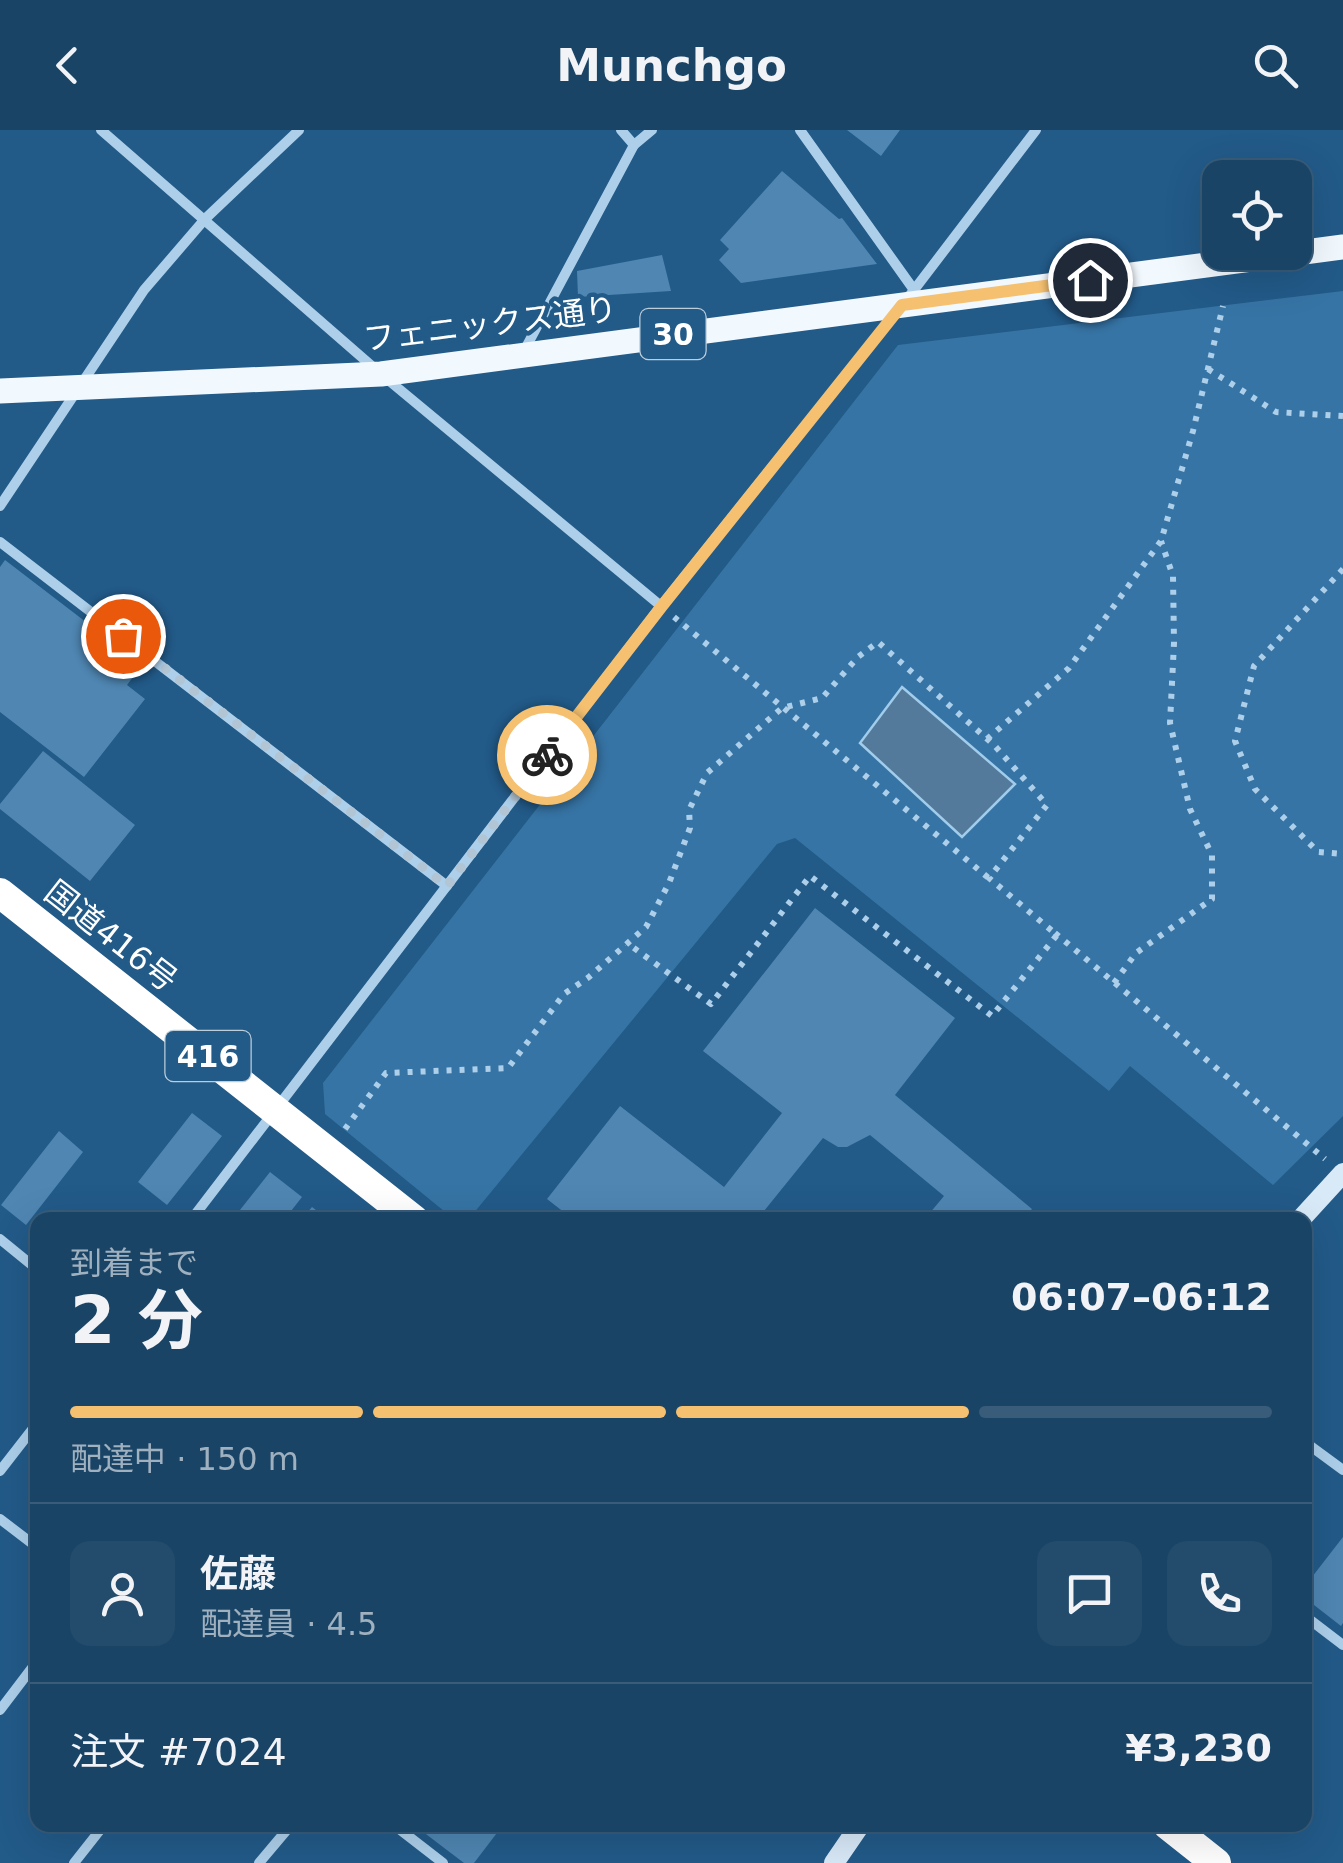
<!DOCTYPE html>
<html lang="ja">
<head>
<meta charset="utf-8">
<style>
	:root { --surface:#1a4466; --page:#234b6c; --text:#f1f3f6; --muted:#9fb0bf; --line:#385c7a; --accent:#f5c070 }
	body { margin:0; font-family:"DejaVu Sans","Noto Sans JP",sans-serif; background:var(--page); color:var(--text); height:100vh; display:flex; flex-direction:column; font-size:38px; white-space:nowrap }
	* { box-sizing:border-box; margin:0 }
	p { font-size:32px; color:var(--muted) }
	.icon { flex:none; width:55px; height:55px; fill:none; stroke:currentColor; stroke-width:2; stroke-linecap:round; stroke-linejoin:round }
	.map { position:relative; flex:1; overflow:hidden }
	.sheet { position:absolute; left:30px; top:1082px; width:1282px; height:620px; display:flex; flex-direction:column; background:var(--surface); border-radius:20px; box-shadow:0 10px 40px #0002,0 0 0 2px var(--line) }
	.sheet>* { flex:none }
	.tools { position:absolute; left:1202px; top:30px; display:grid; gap:20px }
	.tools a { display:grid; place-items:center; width:110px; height:110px; border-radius:20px; background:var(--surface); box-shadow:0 10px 40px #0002,0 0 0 2px var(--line); font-size:50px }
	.pin { position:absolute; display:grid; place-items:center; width:85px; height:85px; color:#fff; margin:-42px; border:5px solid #fff; border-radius:50%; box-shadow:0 2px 10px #0007 }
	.courier { position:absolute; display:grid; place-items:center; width:100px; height:100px; margin:-50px; border:8px solid #f5c070; border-radius:50%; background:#fff; color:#222; box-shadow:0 2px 12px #0007 }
	.summary em { font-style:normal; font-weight:700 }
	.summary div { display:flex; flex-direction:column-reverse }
	.summary { display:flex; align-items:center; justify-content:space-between; height:170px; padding:0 40px }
	h1 { font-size:65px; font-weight:700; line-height:75px }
	.bar { display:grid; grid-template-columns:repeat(4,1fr); gap:15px 10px; align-content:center; height:120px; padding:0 40px }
	.bar i { height:12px; border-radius:8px; background:var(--line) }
	.bar .active { background:var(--accent) }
	.bar p { grid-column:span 4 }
	.line { display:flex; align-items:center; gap:25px; padding:0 40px; border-top:2px solid var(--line) }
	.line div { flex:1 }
	.round { display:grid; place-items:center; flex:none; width:105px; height:105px; border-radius:20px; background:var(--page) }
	header { display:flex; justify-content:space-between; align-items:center; height:130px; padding:0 40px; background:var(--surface); font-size:45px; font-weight:700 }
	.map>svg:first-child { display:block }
	.green { fill:#3674a5 }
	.water { fill:#537a9a; stroke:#a1cceb; stroke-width:2.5 }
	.building { fill:#4f86b2 }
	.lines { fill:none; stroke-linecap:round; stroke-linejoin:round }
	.path { stroke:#adcfea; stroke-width:6; stroke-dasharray:5 8; stroke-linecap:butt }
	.street { stroke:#adcfea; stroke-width:10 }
	.secondary { stroke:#d8e9f8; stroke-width:20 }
	.primary { stroke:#f1f8fe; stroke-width:25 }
	.highway { stroke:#fff; stroke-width:30 }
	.done { stroke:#b2c5d5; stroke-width:10; stroke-dasharray:0 18 }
	.route { stroke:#f5c070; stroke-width:12 }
	.labels { text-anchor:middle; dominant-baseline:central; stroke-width:9; stroke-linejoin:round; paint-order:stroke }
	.shield { fill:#225a88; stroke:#bdcedb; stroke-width:2.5 }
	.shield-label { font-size:30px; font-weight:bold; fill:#fff }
	.street-label { font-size:32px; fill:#fff; stroke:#225a88 }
</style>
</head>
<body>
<header><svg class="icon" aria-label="back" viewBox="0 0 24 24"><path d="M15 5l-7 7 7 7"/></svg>Munchgo<svg class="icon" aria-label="search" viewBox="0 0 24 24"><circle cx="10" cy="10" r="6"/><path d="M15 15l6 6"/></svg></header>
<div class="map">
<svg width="1343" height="1733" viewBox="0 0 1343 1733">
	<rect width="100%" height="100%" fill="#225a88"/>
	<polygon class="green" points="1343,161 1343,986 1273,1055 1130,936 1109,961 795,708 777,714 468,1090 455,1090 325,984 323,953 898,215"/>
	<polygon class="water" points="902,557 1015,654 962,707 860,613"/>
	<g class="building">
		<polygon points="847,0 900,0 881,26"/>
		<polygon points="782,41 839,89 842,88 877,134 741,153 719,130 729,119 720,110"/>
		<polygon points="662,125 671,161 578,167 577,141"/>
		<polygon points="5,430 142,535 127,555 145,569 84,647 0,582 0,437"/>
		<polygon points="43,621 135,695 90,751 0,679 0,674"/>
		<polygon points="815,778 955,888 895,965 1032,1079 1023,1090 924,1090 944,1066 870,1005 847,1017 838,1017 823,1008 764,1081 775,1090 574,1090 547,1069 620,976 724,1057 782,983 703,921"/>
		<polygon points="192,983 222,1006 167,1075 138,1052"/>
		<polygon points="59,1001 83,1022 26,1095 1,1075"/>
		<polygon points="270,1042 302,1067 284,1090 232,1090"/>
		<polygon points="312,1077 329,1090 301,1090"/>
		<polygon points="1343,1407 1343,1493 1341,1496 1305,1468 1305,1456"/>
		<polygon points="414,1695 503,1695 474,1733 464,1733"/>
	</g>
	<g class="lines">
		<g class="path">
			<polyline points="1208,239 1276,282 1343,286"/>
			<polyline points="1343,439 1254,536 1235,611 1255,659 1318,722 1343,724"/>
			<polyline points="674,487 991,750"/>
			<polyline points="987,609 1069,538 1161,411 1193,301 1223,176"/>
			<polyline points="1055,803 1325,1029"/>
			<polyline points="1114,853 1136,823 1212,769 1212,725 1190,679 1170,593 1174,513 1173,446 1161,411"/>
			<polyline points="345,999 386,943 508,938 564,864 589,847 646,797 669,753 690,698 689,680 707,643 782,578 822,568 858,527 878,512 994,615 1047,675 989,748 1057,805 992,886 810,746 711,874 627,813"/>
		</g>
		<g class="street">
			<polyline points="101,0 381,244 661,476"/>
			<polyline points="621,0 634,15"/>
			<polyline points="800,0 914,160"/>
			<polyline points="524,221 634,15 652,0"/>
			<polyline points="0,376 144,160 205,89 299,0"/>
			<polyline points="0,412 447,756"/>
			<polyline points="191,1090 661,476 914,160 1036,0"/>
			<polyline points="0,1109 38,1140"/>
			<polyline points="1305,1312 1343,1340"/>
			<polyline points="0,1341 38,1292"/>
			<polyline points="0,1389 38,1418"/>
			<polyline points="1305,1486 1343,1515"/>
			<polyline points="0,1580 38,1530"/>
			<polyline points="394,1695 443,1733"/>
			<polyline points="74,1733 104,1695"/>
			<polyline points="259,1733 291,1695"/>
		</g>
		<g class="secondary">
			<polyline points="1300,1090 1343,1043"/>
			<polyline points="834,1733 860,1695"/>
		</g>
		<polyline class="primary" points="0,261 381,244 1343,117"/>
		<g class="highway">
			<polyline points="0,763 414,1090"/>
			<polyline points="1168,1695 1216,1733"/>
		</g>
	</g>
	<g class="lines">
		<polyline class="done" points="123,506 447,756 547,625"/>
		<polyline class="route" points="547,625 662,476 902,175 1090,150"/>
	</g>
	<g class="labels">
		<g class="shield">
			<rect x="640.5" y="179" width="65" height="50" rx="8"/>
			<rect x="165.5" y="901" width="85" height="50" rx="8"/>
		</g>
		<g class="shield-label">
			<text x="673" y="204">30</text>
			<text x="208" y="926">416</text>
		</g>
		<g class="street-label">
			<text transform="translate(490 194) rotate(-7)">フェニックス通り</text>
			<text transform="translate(111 806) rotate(38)">国道416号</text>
		</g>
	</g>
</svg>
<div class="tools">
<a><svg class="icon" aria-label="locate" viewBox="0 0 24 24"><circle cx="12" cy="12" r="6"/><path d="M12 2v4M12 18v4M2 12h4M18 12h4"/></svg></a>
</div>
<div class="pin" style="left:123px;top:506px;background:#ea580c"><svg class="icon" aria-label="bag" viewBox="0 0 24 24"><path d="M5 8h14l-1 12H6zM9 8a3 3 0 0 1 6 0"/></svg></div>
<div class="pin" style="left:1090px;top:150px;background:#1f2937"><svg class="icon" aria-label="home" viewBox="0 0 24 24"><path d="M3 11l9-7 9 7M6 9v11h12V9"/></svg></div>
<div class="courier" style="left:547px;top:625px"><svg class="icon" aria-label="bike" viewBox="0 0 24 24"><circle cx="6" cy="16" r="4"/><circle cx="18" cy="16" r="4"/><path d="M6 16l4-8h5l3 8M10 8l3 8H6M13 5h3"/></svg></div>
<section class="sheet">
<div class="summary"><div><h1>2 分</h1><p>到着まで</p></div><em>06:07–06:12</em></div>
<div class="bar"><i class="active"></i><i class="active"></i><i class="active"></i><i></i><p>配達中 · 150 m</p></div>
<div class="line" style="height:180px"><a class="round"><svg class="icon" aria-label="person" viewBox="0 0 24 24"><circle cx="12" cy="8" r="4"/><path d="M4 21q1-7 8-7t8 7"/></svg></a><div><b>佐藤</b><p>配達員 · 4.5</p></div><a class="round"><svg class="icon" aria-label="chat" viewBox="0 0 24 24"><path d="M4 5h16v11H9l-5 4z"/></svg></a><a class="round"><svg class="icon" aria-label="phone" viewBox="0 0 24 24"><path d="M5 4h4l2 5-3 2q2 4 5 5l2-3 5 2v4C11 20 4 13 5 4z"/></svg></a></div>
<div class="line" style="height:130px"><div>注文 #7024</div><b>¥3,230</b></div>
</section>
</div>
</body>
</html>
